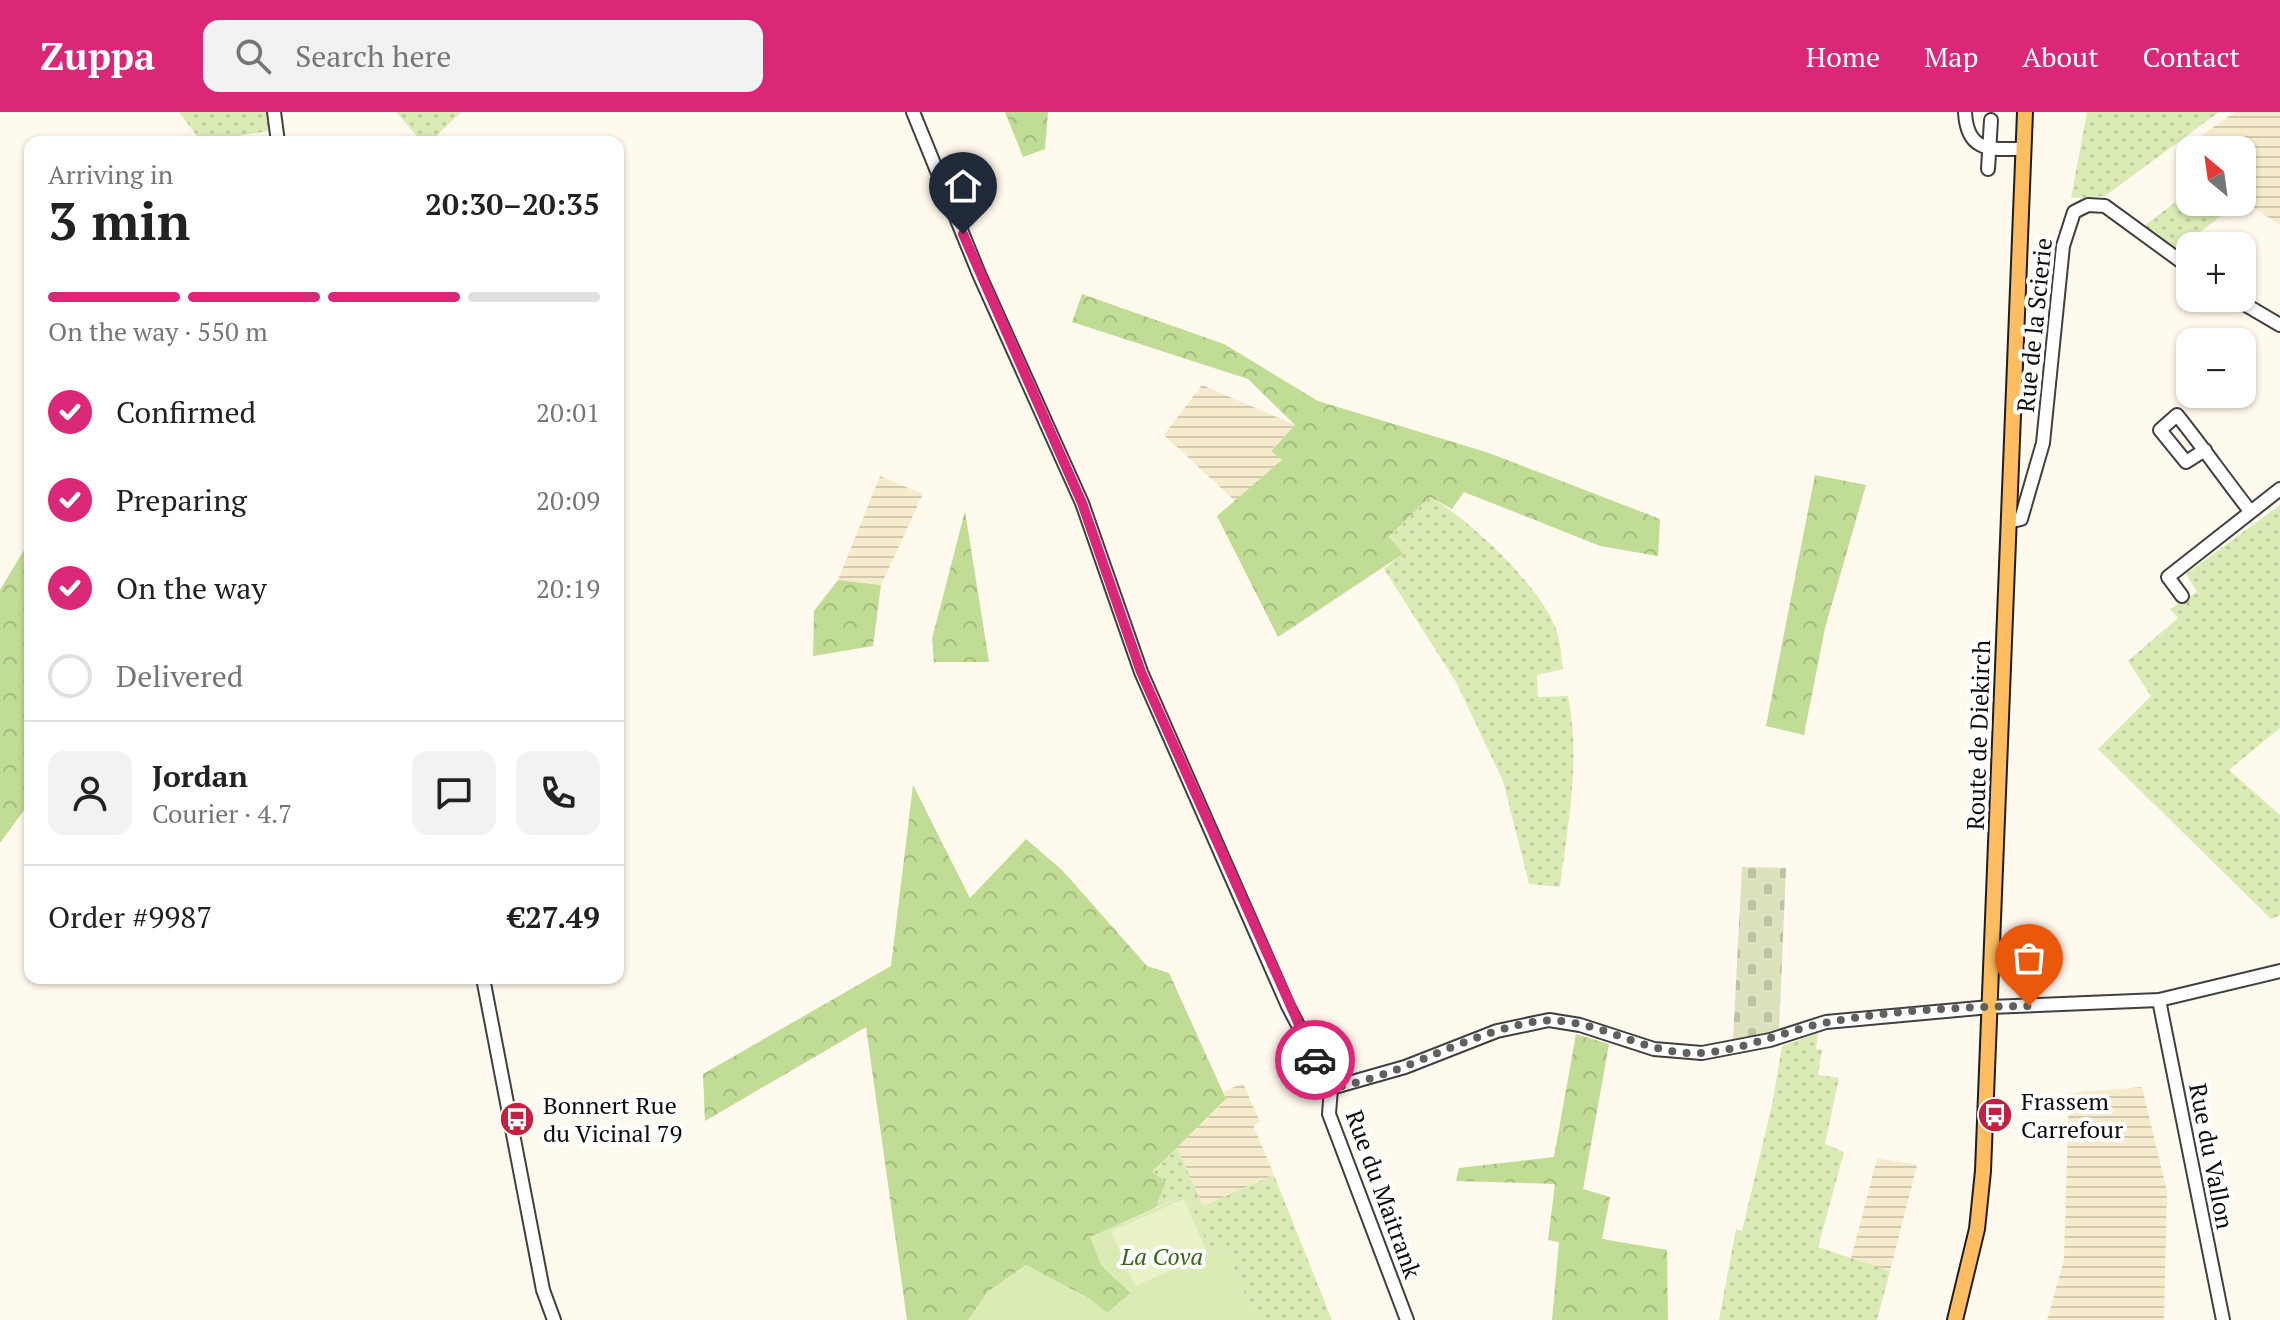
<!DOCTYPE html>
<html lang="en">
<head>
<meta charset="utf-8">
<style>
	:root { --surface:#fff; --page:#f2f2f2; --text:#222; --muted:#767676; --line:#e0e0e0; --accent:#db2777 }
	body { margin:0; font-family:"PT Serif",serif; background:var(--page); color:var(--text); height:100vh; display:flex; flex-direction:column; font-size:30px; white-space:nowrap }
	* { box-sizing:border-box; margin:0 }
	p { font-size:26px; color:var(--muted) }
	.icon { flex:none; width:44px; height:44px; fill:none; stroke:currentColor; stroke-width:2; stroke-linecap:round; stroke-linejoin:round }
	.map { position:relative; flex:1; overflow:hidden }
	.drawer { position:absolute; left:24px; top:24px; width:600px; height:848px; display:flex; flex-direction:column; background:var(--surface); border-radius:16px; box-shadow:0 2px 6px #0004 }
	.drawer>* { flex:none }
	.needle { width:52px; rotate:331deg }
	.tools { position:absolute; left:2176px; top:24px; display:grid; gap:16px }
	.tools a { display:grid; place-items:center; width:80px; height:80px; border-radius:16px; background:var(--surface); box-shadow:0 2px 6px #0004; font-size:40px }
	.pin { position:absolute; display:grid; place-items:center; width:68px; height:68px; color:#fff; margin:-82px -34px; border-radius:50% 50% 50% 0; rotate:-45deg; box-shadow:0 0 8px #0007 }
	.pin .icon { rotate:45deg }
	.courier { position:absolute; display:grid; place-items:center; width:80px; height:80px; margin:-40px; border:6px solid #db2777; border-radius:50%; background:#fff; color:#222; box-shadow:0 2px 10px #0007 }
	.overview em { font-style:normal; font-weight:700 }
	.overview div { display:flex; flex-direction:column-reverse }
	.overview { display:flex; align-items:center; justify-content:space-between; height:136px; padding:0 24px }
	h1 { font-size:52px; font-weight:700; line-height:60px }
	.bar { display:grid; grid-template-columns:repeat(4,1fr); gap:12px 8px; align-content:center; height:96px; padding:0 24px }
	.bar i { height:10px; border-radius:6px; background:var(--line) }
	.bar .selected { background:var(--accent) }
	.bar p { grid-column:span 4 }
	.line { display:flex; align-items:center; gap:20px; padding:0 24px; border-top:2px solid var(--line) }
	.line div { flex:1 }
	.round { display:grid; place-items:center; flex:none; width:84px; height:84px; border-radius:16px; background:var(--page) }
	ol { padding:0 24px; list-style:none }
	li { display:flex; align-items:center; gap:24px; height:88px }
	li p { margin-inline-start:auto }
	li .icon { padding:8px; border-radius:50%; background:var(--accent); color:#fff; stroke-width:4 }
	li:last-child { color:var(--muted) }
	li i { width:44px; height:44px; border:4px solid var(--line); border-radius:50% }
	header { display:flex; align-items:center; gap:48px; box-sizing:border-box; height:112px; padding:0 40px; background:var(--accent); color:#fff }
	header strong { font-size:38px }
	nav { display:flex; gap:44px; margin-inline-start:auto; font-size:28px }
	.search { width:560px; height:72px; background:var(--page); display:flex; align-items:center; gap:20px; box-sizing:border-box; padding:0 28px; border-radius:16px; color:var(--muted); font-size:30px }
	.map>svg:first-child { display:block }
	.farmland { fill:url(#farmland-rules) }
	.grass { fill:url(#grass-dots) }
	.forest { fill:url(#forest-crowns) }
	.cemetery { fill:url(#cemetery-stones) }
	.park { fill:#daebb6 }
	.pitch { fill:#eaf2c8 }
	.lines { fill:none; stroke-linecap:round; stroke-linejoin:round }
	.minor-casing { stroke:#404040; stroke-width:16 }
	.major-casing { stroke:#1e1e1e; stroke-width:18 }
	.minor { stroke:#fff; stroke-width:12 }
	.major { stroke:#fdbd60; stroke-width:14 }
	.done { stroke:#62605c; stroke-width:8; stroke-dasharray:0 14.4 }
	.route { stroke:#db2777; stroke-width:10 }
	.labels { text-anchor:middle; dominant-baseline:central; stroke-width:8; stroke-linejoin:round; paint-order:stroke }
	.street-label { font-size:24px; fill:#0d0d0d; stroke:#fff }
	.poi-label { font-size:24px; fill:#0d0d0d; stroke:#fff; text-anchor:start }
	.park-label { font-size:24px; font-style:italic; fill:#38681b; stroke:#fff }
</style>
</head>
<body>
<header>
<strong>Zuppa</strong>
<div class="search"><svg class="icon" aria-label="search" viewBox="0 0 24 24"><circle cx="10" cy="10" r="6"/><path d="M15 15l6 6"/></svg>Search here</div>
<nav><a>Home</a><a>Map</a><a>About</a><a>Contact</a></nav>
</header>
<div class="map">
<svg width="2280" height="1208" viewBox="0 0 2280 1208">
	<defs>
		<pattern id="farmland-rules" width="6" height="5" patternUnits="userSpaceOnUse" patternTransform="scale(2)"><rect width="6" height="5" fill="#f6eccd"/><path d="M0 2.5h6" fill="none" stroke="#d2c9af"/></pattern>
		<pattern id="grass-dots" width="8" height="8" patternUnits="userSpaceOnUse" patternTransform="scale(2)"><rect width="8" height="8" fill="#daebb6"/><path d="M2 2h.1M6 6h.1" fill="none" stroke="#bac89b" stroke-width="1.8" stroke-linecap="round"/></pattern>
		<pattern id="forest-crowns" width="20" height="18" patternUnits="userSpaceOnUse" patternTransform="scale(2)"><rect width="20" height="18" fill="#c1dc95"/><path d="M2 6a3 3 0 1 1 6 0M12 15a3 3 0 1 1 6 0" fill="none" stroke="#a5bc7f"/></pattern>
		<pattern id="cemetery-stones" width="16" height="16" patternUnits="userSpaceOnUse" patternTransform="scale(2)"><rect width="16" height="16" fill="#dce2be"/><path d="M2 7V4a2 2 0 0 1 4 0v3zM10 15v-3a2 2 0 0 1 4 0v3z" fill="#bcc1a2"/></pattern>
	</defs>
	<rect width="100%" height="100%" fill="#fff9ee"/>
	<g class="farmland">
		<polygon points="2235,0 2280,0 2280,113 2242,88 2242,38 2193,38 2188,33"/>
		<polygon points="1202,273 1295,313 1271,338 1283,347 1235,389 1164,323"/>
		<polygon points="880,364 923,382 881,473 838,468"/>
		<polygon points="1243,971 1260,1010 1253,1013 1274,1063 1203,1094 1177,1035 1226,988 1223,980"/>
		<polygon points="2142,975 2167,1080 2164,1208 2047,1208 2064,1148 2069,981"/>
		<polygon points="1877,1046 1917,1053 1890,1159 1851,1147"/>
	</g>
	<g class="grass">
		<polygon points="179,0 266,0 269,19 201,30"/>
		<polygon points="396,0 461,0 430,30 422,30"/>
		<polygon points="2087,0 2219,0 2105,84 2071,86"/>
		<polygon points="2190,79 2190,90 2239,90 2177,138 2144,114"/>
		<path d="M1430,385C1469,407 1544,477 1557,520C1561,532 1561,545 1563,557L1537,563L1538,585L1568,584C1581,648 1568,711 1560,775L1529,772L1503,669L1456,570L1384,457L1402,442L1389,426Z"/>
		<polygon points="2280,393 2280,616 2229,658 2280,703 2280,803 2271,807 2098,637 2151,584 2128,549 2178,506 2170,497 2197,480 2186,462"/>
		<polygon points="1818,921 1816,937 1822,938 1818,963 1839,966 1825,1032 1844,1040 1818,1135 1890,1159 1877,1208 1719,1208 1736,1117 1742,1119 1772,993 1782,934"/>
		<polygon points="1177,1035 1203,1094 1274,1063 1332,1208 1255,1208 1225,1134 1211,1141 1186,1083 1155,1096 1166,1070 1152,1061"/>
	</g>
	<g class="forest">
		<polygon points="1005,0 1048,0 1045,37 1023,45"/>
		<polygon points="1082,182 1224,232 1318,289 1489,341 1660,407 1658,444 1600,434 1464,380 1452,397 1430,385 1389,425 1403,442 1278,525 1217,404 1282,348 1271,339 1295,313 1248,267 1072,210"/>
		<polygon points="1815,363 1866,373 1825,516 1804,623 1766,614"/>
		<polygon points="965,399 989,550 934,550 932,527"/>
		<polygon points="30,428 30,690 0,731 0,478"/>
		<polygon points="838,468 881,473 873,534 813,544 814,499"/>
		<polygon points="913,673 970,786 1026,727 1063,759 1147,854 1169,861 1226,987 1152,1060 1166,1070 1155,1096 1091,1125 1101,1153 1131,1181 1107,1201 1088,1186 1026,1153 988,1180 968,1208 907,1208 866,915 705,1009 703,962 891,854"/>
		<polygon points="1576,922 1609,932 1583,1077 1610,1085 1602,1127 1667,1138 1668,1208 1552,1208 1559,1130 1548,1128 1555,1072 1456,1069 1459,1056 1554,1045"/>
	</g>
	<polygon class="cemetery" points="1742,755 1786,756 1779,919 1733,929"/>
	<polygon class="park" points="1186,1083 1211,1140 1225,1134 1255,1208 968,1208 988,1180 1026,1153 1088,1186 1107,1201 1131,1181 1101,1153 1090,1125"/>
	<polygon class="pitch" points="1184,1087 1208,1142 1135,1174 1111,1119"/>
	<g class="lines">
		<g class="minor-casing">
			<g id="minor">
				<polyline points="274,0 278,30"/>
				<polyline points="913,0 979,162 1082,391 1141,560 1288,894 1331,976 1329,1002 1407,1208"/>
				<path d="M1965,0C1967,41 1991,37 2024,37"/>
				<polyline points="1988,57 1991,8"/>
				<polyline points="2234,186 2280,213"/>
				<path d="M2205,338L2186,350L2160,318L2177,303C2202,334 2225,367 2250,399"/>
				<polyline points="2008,410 2021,407 2043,331 2063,134 2074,100 2088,93 2105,94 2190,156"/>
				<polyline points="2182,484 2168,465 2280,377"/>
				<polyline points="483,866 543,1178 554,1208"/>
				<polyline points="2159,888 2223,1208"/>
				<polyline points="1331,976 1405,955 1497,919 1549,908 1580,913 1654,937 1702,941 1770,928 1826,910 1990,895 2159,888 2280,859"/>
			</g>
		</g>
		<g class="major-casing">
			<polyline id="major" points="1955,1208 1977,1117 1983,1059 2025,0"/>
		</g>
		<use href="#minor" class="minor"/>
		<use href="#major" class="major"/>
	</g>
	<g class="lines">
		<path class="done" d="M1315,948L1331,976C1401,965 1463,922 1533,910C1590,900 1642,944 1699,941C1744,939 1785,918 1829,910C1893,898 1963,895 2029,894"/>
		<polyline class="route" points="963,122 1082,391 1141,560 1315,948"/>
	</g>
	<defs>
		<g id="bus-disc" transform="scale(1.8)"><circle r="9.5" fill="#c32042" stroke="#fff"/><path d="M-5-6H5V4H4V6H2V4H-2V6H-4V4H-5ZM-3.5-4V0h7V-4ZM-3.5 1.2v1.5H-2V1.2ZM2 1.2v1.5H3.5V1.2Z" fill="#fff"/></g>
	</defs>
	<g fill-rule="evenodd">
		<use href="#bus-disc" x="1995" y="1003"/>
		<use href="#bus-disc" x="517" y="1007"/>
	</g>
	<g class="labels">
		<g class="street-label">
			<text transform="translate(2034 213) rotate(-84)">Rue de la Scierie</text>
			<text transform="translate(1978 623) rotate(-88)">Route de Diekirch</text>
			<text transform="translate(2212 1044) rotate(79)">Rue du Vallon</text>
			<text transform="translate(1384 1082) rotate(70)">Rue du Maitrank</text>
		</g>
		<g class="poi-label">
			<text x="2021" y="989">Frassem<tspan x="2021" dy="28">Carrefour</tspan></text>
			<text x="543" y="993">Bonnert Rue<tspan x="543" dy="28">du Vicinal 79</tspan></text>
		</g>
		<g class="park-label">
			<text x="1162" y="1144">La Cova</text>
		</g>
	</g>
</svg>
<div class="tools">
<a><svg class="needle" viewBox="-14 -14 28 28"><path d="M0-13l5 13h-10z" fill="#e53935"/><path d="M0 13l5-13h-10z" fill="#767676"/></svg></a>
<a>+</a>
<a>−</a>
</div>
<div class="pin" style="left:2029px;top:894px;background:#ea580c"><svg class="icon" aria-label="bag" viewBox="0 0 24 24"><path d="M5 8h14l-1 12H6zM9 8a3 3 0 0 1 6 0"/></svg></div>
<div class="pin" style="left:963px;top:122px;background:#1f2937"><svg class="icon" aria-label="home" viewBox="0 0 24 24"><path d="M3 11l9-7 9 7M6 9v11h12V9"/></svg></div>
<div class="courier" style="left:1315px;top:948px"><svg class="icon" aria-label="car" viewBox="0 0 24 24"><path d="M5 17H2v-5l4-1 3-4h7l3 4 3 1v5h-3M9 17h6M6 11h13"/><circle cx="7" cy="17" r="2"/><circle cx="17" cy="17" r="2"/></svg></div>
<section class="drawer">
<div class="overview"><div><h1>3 min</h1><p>Arriving in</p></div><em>20:30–20:35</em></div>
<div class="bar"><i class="selected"></i><i class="selected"></i><i class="selected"></i><i></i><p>On the way · 550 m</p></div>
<ol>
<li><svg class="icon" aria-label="check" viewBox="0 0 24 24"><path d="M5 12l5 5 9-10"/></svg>Confirmed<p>20:01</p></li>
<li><svg class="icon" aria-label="check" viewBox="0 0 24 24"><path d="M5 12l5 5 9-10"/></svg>Preparing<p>20:09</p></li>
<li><svg class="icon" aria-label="check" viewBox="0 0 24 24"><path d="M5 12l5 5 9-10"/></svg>On the way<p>20:19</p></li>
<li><i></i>Delivered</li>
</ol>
<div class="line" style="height:144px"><a class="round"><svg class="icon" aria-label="person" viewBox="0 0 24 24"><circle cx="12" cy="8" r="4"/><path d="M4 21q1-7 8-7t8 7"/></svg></a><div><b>Jordan</b><p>Courier · 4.7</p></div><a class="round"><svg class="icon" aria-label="chat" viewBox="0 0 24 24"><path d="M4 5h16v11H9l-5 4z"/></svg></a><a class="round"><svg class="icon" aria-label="phone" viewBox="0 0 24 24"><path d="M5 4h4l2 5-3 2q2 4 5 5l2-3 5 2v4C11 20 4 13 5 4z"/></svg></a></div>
<div class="line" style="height:104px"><div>Order #9987</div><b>€27.49</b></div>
</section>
</div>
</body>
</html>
